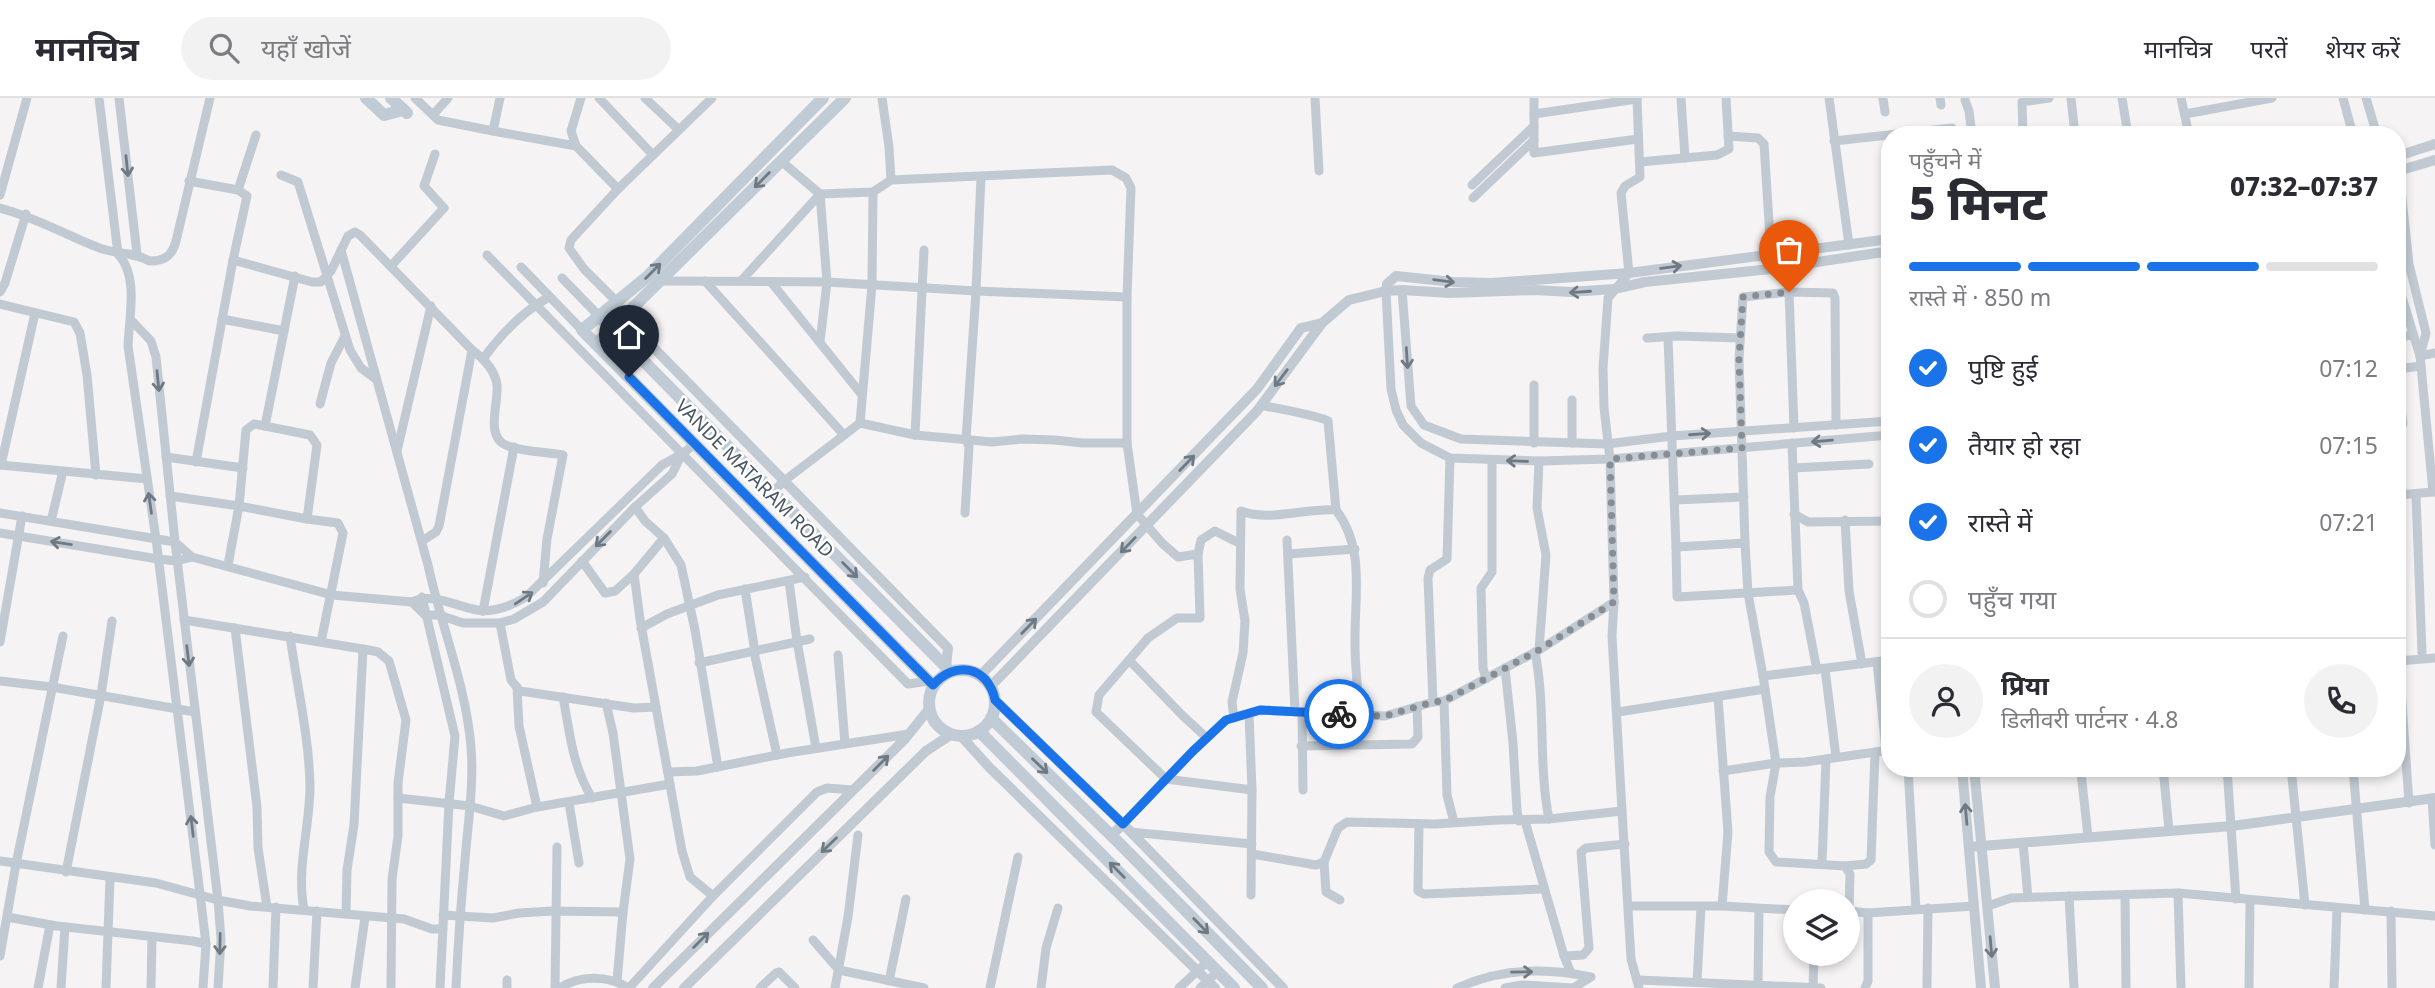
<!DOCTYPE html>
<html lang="hi">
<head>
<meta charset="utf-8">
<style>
	:root { --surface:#fff; --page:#f2f2f3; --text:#2b2b33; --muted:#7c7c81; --line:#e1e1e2; --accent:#1a73e8 }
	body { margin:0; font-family:"Noto Sans","Noto Sans Devanagari",sans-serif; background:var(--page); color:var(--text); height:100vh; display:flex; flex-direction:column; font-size:26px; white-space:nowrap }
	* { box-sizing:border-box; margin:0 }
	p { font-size:23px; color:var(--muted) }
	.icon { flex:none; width:38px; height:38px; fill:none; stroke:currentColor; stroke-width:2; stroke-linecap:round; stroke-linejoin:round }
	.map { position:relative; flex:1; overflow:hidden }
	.side { position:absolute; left:1881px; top:28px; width:525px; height:651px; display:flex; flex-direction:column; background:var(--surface); border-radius:28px; box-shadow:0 4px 10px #0003 }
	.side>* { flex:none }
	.buttons { position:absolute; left:1783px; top:791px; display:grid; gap:14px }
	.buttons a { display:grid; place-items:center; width:77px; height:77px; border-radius:50%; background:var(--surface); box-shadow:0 4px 10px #0003; font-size:35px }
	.pin { position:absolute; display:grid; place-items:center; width:60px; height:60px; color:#fff; margin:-72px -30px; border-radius:50% 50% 50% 0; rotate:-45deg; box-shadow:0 0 7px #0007 }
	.pin .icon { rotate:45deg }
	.courier { position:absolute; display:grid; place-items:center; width:70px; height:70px; margin:-35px; border:5px solid #1a73e8; border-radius:50%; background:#fff; color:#222; box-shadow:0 2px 9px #0007 }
	.headline em { font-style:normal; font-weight:800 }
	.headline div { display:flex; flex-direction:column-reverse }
	.headline { display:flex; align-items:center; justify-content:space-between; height:119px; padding:0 28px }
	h1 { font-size:46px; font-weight:800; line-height:52px }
	.bar { display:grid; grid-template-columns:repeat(4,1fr); gap:10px 7px; align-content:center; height:84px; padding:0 28px }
	.bar i { height:9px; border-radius:5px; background:var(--line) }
	.bar .selected { background:var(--accent) }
	.bar p { grid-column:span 4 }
	.line { display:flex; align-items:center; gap:18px; padding:0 28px; border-top:2px solid var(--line) }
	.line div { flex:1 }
	.round { display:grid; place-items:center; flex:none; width:74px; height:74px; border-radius:37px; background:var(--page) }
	ol { padding:0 28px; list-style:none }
	li { display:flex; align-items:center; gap:21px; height:77px }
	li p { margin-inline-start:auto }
	li .icon { padding:7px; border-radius:50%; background:var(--accent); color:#fff; stroke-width:4 }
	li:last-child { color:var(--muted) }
	li i { width:38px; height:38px; border:4px solid var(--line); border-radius:50% }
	header { display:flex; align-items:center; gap:42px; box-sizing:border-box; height:98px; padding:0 35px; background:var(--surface); border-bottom:2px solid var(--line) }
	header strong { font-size:33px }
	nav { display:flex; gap:38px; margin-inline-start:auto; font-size:24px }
	.search { width:490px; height:63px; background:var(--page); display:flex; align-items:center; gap:18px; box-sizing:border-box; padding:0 24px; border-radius:38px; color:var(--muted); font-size:26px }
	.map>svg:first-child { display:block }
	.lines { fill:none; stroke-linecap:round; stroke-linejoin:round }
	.minor { stroke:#c1cad2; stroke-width:9 }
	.tertiary { stroke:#c1cad2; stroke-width:10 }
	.secondary { stroke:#c1cbd6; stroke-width:12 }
	.oneway { stroke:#6e7983 }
	.oneway2 { stroke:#6e7984 }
	.done { stroke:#868d94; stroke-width:7; stroke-dasharray:0 12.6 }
	.route { stroke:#1a73e8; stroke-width:9 }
	.labels { text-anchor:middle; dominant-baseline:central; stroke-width:5; stroke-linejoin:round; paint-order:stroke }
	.street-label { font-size:19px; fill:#4a5661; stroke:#fff }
</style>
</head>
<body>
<header>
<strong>मानचित्र</strong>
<div class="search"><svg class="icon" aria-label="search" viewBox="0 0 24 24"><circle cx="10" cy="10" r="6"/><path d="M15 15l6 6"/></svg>यहाँ खोजें</div>
<nav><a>मानचित्र</a><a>परतें</a><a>शेयर करें</a></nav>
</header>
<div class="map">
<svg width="2435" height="890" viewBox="0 0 2435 890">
	<rect width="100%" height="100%" fill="#f5f3f3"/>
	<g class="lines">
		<g class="minor">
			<path d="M99,0L118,156C139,178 129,219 128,248L156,441L200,796L206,846L203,890"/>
			<polyline points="119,0 137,156 135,158"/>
			<polyline points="415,0 438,22 493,33"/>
			<polyline points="500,0 493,33 576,48"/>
			<polyline points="581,0 571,33 576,48 618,91"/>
			<polyline points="599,0 653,57"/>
			<polyline points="645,0 679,32"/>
			<polyline points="882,0 889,49 891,82"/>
			<polyline points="1315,0 1319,73"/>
			<polyline points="1534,0 1534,55 1638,41"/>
			<polyline points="1637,0 1640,79 1625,88 1621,95 1629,175 1608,200 1603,270 1604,310 1610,361 1614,504 1612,538 1622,713 1631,861 1639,890"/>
			<polyline points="1681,0 1685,60"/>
			<polyline points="1829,0 1849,147"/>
			<polyline points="1883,0 1885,14"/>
			<polyline points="1940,0 1941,7"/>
			<polyline points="2071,0 2075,37"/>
			<polyline points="2122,0 2128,37"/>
			<polyline points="2181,0 2189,37"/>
			<polyline points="2343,0 2353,37"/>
			<polyline points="2366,0 2377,37"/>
			<polyline points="1965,2 1969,13 1972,37"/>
			<polyline points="1534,16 1637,1"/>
			<polyline points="2185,16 2272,0"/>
			<polyline points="433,17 448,0"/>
			<polyline points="2023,37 2022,4 2049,0"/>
			<polyline points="1728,38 1758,40 1764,46 1771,156"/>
			<polyline points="1834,43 1952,30"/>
			<polyline points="781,63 820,96 873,94 891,82 1112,72 1126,80 1131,90 1127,199 1127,345 1137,416 1162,445 1178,459 1198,456 1200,520 1177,520 1148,540 1099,597 1096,614 1166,681 1252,692"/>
			<polyline points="1640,64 1717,57 1729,51 1726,0"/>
			<polyline points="281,77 298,84 350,252 361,270 376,281"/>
			<polyline points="981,79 976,193 1127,199"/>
			<path d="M189,83L238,92L247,98L233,162L312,184H321L331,173L348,138L355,134L360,137L472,252C483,260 495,272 497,287C499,305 484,340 508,348C525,354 546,354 563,357L547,441L543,485"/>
			<polyline points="1472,87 1534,28"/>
			<polyline points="238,92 256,37"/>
			<polyline points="0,97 27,0"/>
			<polyline points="1473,100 1534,42"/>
			<path d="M0,110C35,119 64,136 97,149C115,157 133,153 149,163C165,163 172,158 176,143L210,0"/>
			<path d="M341,152L428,467C441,528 466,587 471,649C474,686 468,725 465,762C461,804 458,847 456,890"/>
			<polyline points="487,157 908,586 929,583"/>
			<polyline points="391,168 444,110 424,88 435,56"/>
			<polyline points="521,169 582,232"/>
			<polyline points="562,180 599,218"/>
			<polyline points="662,183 827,184 976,193 966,341 969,349 965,415"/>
			<polyline points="705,183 844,337"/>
			<polyline points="741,183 820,96"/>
			<polyline points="771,184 862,297"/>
			<polyline points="2398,186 2420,258 2435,255"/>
			<polyline points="1402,192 1411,308 1424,327 1461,341 1607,346 1672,338 1890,323"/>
			<polyline points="1386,193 1391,291 1396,312 1403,327 1421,345 1450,360 1539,363 1610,361 1890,337"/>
			<polyline points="0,194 5,185 26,116"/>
			<polyline points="1789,194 1794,330"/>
			<polyline points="617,204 584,171 569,150 571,142 618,91 712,0"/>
			<polyline points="0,206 74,224 80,235 87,277 96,377"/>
			<polyline points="222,221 284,233"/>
			<polyline points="132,223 151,243 156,259 175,444 218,802 221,841 218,890"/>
			<polyline points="1668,239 1676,449 1745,445"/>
			<polyline points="2398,239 2413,237"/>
			<polyline points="1647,240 1677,238 1740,240"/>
			<polyline points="820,244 827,184 820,96"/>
			<path d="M483,261C501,236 522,214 549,199"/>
			<polyline points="2421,268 2433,394 2435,393"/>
			<polyline points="2398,271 2421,268 2420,258 2426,235 2409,166 2399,73"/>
			<polyline points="2398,284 2403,326"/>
			<polyline points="1534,287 1534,345"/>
			<polyline points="320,306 331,265 345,238"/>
			<path d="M1261,307C1274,310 1321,318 1328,323L1336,412"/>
			<polyline points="860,325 915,337 992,344 1022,341 1055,342 1082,345 1127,345"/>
			<polyline points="265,328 295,178"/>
			<polyline points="915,337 924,152"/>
			<polyline points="1572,345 1572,302"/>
			<polyline points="1792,345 1798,492 1804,505 1817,572"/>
			<polyline points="397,353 431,208"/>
			<polyline points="166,359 243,370"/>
			<polyline points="196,364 233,162"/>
			<polyline points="0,367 147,381"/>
			<polyline points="1,367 35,215"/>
			<polyline points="1793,370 1869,366"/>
			<polyline points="773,394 784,383 860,325 872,187 873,94"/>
			<polyline points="2398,397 2433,394"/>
			<polyline points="2416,397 2422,555"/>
			<polyline points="170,398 239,408 307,421 317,347 310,337 254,326 246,332 239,408 228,467"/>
			<polyline points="1675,402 1744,399"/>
			<polyline points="635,409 645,423 664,440 681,467 695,532 718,669"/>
			<polyline points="0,415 175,444 192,459"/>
			<polyline points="1794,416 1808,424 1890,423"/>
			<polyline points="307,421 338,425 343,435 321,544"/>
			<polyline points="1845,422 1849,493 1862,566"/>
			<polyline points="51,423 63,373"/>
			<path d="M0,435L158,461L177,463L192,459L332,497L412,504C434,493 460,511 483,513C499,513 513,507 526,499L662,367L682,356L695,346"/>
			<polyline points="1287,442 1295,614"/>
			<polyline points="422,443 436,434 439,428 472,252"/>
			<polyline points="1676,449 1677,499 1798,492"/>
			<polyline points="1198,456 1201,442 1215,433 1239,445"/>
			<polyline points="1288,456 1355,451"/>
			<polyline points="582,463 605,495 615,493 634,476 640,521 682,753 690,779 713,798 629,890"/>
			<polyline points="634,476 664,440"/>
			<polyline points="789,483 797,543 816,650"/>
			<polyline points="745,491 755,554"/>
			<polyline points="422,499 455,638 449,705 440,890"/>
			<polyline points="412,504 425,517 439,517 463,525 500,525 514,521 543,504 635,409 672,376 682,356"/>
			<polyline points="483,513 514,349"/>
			<polyline points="184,522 369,552 378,554 389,563 406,622 398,685 398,738 392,781 391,890"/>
			<polyline points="500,525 511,582 520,593 634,610 656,609"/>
			<polyline points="235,530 257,709 258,750 267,809"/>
			<polyline points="641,530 667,516 718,497 805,479"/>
			<path d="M290,538C297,588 309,638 310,688C310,729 296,771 304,811"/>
			<polyline points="0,544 22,418"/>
			<polyline points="1539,552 1546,457 1537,410 1539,363"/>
			<polyline points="754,554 777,657"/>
			<path d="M1535,554C1546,609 1538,666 1549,721"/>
			<polyline points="838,557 845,646"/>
			<polyline points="1129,562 1182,617 1207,640"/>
			<polyline points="2398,563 2435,560"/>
			<polyline points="2399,563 2409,705"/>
			<polyline points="1877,564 1886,652"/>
			<polyline points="699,565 810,541"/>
			<polyline points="1505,570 1513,645 1517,713 1519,723"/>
			<polyline points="1825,571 1836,659"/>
			<polyline points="1763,578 1748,495 1745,445 1739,261 1743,199 1789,194 1833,195 1835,200 1836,327"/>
			<polyline points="1486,581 1483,570 1481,490 1492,474 1492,362"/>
			<polyline points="0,583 52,589 195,614"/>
			<polyline points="517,589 519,628 537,709 670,686"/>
			<polyline points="1765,591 1776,665 1805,664 1890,652"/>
			<path d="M563,599C570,636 572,667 592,700"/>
			<polyline points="1718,599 1728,734 1722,808"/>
			<polyline points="1444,603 1447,697 1454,724"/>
			<polyline points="1433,604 1428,480 1430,472 1447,461 1450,360"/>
			<polyline points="606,605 613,635 630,761 623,814 617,883"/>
			<polyline points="1302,614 1303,692"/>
			<polyline points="1618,614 1765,591 1763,578 1890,562"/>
			<polyline points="1249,616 1252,692 1251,797"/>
			<path d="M1234,620L1232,604L1243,555L1245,523L1240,491L1241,413C1271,424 1304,410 1336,412C1366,451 1354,500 1355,547C1355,570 1358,593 1360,617"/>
			<polyline points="1301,648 1412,646 1418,639 1417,608"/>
			<polyline points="1908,670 1916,811"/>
			<polyline points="2163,670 2169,732"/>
			<polyline points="2227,670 2236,801"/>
			<polyline points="2291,670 2305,807"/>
			<polyline points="2353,670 2365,812"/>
			<polyline points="1723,673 1776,665 1770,699 1769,754 1776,764 1845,768 1850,776 1849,813"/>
			<polyline points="668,674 697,673 787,655 909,636"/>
			<polyline points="398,700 470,708 504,718 537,709"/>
			<polyline points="2432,701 2435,747"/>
			<polyline points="569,705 579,765"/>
			<polyline points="1525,723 1564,858 1571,875"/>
			<polyline points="1123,726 1192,654 1226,622 1260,612 1385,618 1433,604 1444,603 1539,552 1614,504"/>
			<polyline points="1419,726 1418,790 1418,793 1424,796 1544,791"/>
			<polyline points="1131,734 1252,746"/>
			<polyline points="2088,738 2081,675 2129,670"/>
			<polyline points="2023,745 2028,799"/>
			<polyline points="1252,756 1316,767 1324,764 1338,730 1347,724 1435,726 1499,722 1549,721 1622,713"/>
			<polyline points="0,763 156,785 218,802 250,808 404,821 432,831 443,831"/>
			<polyline points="1324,764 1326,794 1340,802"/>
			<polyline points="1822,766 1826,661"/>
			<polyline points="1845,768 1866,766 1871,762 1875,654"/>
			<polyline points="66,774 101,597 112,523"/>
			<polyline points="2178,795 2181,890"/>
			<polyline points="2125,797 2126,890"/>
			<polyline points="713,798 817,694 827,690 853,692"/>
			<polyline points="2069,798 2074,890"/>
			<polyline points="1630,808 1722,808 1796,812"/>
			<polyline points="1988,808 2011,800 2178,795 2435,818"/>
			<polyline points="1848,813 1868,815 1974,808"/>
			<polyline points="2391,813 2392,890"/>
			<polyline points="346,816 347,772 354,727 363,551"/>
			<polyline points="443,817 493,820 519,815 553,813 623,814"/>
			<polyline points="7,819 57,828 193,843 206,846"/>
			<polyline points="813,842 839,872 924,890"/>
			<polyline points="0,858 16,766 63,538"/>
			<polyline points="1564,858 1583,857 1589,850 1581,754 1586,750 1625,746"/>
			<polyline points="1639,882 1821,890"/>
			<polyline points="889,883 906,801"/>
			<polyline points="1697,884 1701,809"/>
			<polyline points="1758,887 1759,811"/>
			<polyline points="38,890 50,827"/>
			<polyline points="61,890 65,829"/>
			<polyline points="106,890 110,780"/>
			<polyline points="151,890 152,839"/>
			<polyline points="273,890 276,809"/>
			<polyline points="313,890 317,813"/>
			<polyline points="355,890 365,819"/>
			<polyline points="507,890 507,882"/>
			<polyline points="555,890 557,749"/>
			<path d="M560,890C579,877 609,877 628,890"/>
			<polyline points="760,890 776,875 779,874 795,890"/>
			<polyline points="835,890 848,819 858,737"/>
			<polyline points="990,890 1018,759"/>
			<polyline points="1041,890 1046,850 1058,810"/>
			<polyline points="1179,890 1208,863"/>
			<polyline points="1200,890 1218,873"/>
			<path d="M1457,890C1499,871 1546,869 1591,879L1573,890L1522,887L1505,890"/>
			<polyline points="1813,890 1814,856"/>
			<polyline points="1865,890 1868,883 1868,815"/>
			<polyline points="1927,890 1928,810"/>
			<polyline points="2249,890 2250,803"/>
			<polyline points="2334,890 2337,811"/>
		</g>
		<g class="tertiary">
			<polyline points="2398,58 2435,46"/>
			<polyline points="2398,73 2435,62"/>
			<polyline points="1386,193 1387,186 1396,178 1453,184 1492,185 1629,175 1890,141"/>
			<polyline points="624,242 645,241 948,550 946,569"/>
			<polyline points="981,577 1257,291 1301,230 1322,225"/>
			<polyline points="991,588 1257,313 1322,225 1349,202 1386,193 1402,192 1450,195 1535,192 1570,194 1614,191 1645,184 1771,171 1890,153"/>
			<polyline points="995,602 1123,726"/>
			<polyline points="961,638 989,669 1215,890"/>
			<polyline points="1962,670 1981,890"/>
			<polyline points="1974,670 1995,890"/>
			<polyline points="1112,737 1123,726 1283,890"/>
			<polyline points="1969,749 2232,728 2435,700"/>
			<polyline points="653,890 905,641 929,611"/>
			<polyline points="684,890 926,653 952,636"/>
		</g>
		<g class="secondary">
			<polyline points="366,0 384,17 403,12"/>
			<polyline points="391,0 407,15"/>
			<polyline points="823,0 647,179 582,232 933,587"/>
			<polyline points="599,218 950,573"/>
			<polyline points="596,246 845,0"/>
			<circle cx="962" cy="605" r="33"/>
			<polyline points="991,620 1119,745 1262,890"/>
			<polyline points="979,633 1234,890"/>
		</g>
	</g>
	<defs><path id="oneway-shaft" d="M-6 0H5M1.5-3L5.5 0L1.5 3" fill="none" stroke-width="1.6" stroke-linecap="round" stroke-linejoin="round" transform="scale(1.75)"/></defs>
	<g class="oneway">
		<use href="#oneway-shaft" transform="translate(127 68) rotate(84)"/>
		<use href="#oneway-shaft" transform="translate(1671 169) rotate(-7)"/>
		<use href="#oneway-shaft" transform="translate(1444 183) rotate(8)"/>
		<use href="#oneway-shaft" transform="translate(1580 194) rotate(176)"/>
		<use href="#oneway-shaft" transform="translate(1407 260) rotate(86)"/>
		<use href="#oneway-shaft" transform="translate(1281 280) rotate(127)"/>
		<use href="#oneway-shaft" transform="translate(158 283) rotate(84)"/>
		<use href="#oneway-shaft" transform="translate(1700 336) rotate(-4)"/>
		<use href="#oneway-shaft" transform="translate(1822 343) rotate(175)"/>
		<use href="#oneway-shaft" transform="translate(1517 363) rotate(-178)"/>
		<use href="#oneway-shaft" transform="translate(1187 365) rotate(-46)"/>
		<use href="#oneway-shaft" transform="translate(150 405) rotate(-98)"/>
		<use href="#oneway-shaft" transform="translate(603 441) rotate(135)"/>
		<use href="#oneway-shaft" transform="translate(61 445) rotate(-171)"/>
		<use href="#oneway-shaft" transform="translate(1128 447) rotate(134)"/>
		<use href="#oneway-shaft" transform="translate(524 500) rotate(-34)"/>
		<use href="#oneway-shaft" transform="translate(1029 528) rotate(-46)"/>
		<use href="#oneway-shaft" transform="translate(188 558) rotate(83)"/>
		<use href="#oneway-shaft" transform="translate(881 665) rotate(-45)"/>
		<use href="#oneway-shaft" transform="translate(1966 716) rotate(-95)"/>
		<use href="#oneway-shaft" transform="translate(192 728) rotate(-97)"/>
		<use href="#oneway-shaft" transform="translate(829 747) rotate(136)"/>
		<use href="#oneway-shaft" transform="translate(701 842) rotate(-45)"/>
		<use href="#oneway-shaft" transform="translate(220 846) rotate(91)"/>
		<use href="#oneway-shaft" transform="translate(1991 849) rotate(85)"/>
		<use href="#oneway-shaft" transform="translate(1522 874) rotate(-1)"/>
	</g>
	<g class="oneway2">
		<use href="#oneway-shaft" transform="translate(762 82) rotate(135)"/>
		<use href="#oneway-shaft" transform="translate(653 173) rotate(-45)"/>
		<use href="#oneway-shaft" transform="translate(850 472) rotate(45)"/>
		<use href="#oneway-shaft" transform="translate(1040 668) rotate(44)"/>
		<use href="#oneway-shaft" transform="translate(1117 772) rotate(-135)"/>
		<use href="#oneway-shaft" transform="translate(1201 828) rotate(46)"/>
	</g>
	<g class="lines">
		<polyline class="done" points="1339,616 1385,618 1433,604 1444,603 1539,552 1614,504 1610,361 1742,350 1739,261 1743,199 1789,194"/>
		<path class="route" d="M629,279L933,587C955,562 988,568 995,602L1123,726L1192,654L1226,622L1260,612L1339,616"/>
	</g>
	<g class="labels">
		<g class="street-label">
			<text transform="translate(755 380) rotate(45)">VANDE MATARAM ROAD</text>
		</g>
	</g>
</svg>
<div class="buttons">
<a><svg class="icon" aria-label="layers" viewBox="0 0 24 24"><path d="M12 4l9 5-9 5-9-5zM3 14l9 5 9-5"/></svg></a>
</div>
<div class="pin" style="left:1789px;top:194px;background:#ea580c"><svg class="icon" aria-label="bag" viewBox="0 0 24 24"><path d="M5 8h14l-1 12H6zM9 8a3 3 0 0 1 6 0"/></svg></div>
<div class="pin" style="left:629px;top:279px;background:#1f2937"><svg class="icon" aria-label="home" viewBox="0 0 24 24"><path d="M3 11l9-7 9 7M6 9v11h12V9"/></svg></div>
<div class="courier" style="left:1339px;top:616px"><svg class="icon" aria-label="bike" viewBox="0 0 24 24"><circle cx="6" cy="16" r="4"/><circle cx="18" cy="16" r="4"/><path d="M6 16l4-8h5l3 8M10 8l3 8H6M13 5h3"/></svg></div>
<section class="side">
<div class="headline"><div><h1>5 मिनट</h1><p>पहुँचने में</p></div><em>07:32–07:37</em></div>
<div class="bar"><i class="selected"></i><i class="selected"></i><i class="selected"></i><i></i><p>रास्ते में · 850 m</p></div>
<ol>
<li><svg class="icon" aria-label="check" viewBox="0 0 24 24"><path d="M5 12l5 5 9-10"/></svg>पुष्टि हुई<p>07:12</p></li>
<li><svg class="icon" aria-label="check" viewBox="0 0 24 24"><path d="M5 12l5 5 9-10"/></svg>तैयार हो रहा<p>07:15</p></li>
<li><svg class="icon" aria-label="check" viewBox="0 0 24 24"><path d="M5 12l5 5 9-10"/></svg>रास्ते में<p>07:21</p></li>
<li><i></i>पहुँच गया</li>
</ol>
<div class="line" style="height:126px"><a class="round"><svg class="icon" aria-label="person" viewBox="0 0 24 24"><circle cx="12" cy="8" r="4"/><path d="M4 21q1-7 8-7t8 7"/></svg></a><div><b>प्रिया</b><p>डिलीवरी पार्टनर · 4.8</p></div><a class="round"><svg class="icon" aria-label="phone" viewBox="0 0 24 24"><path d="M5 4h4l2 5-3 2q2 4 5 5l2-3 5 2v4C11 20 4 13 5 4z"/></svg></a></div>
</section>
</div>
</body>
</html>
